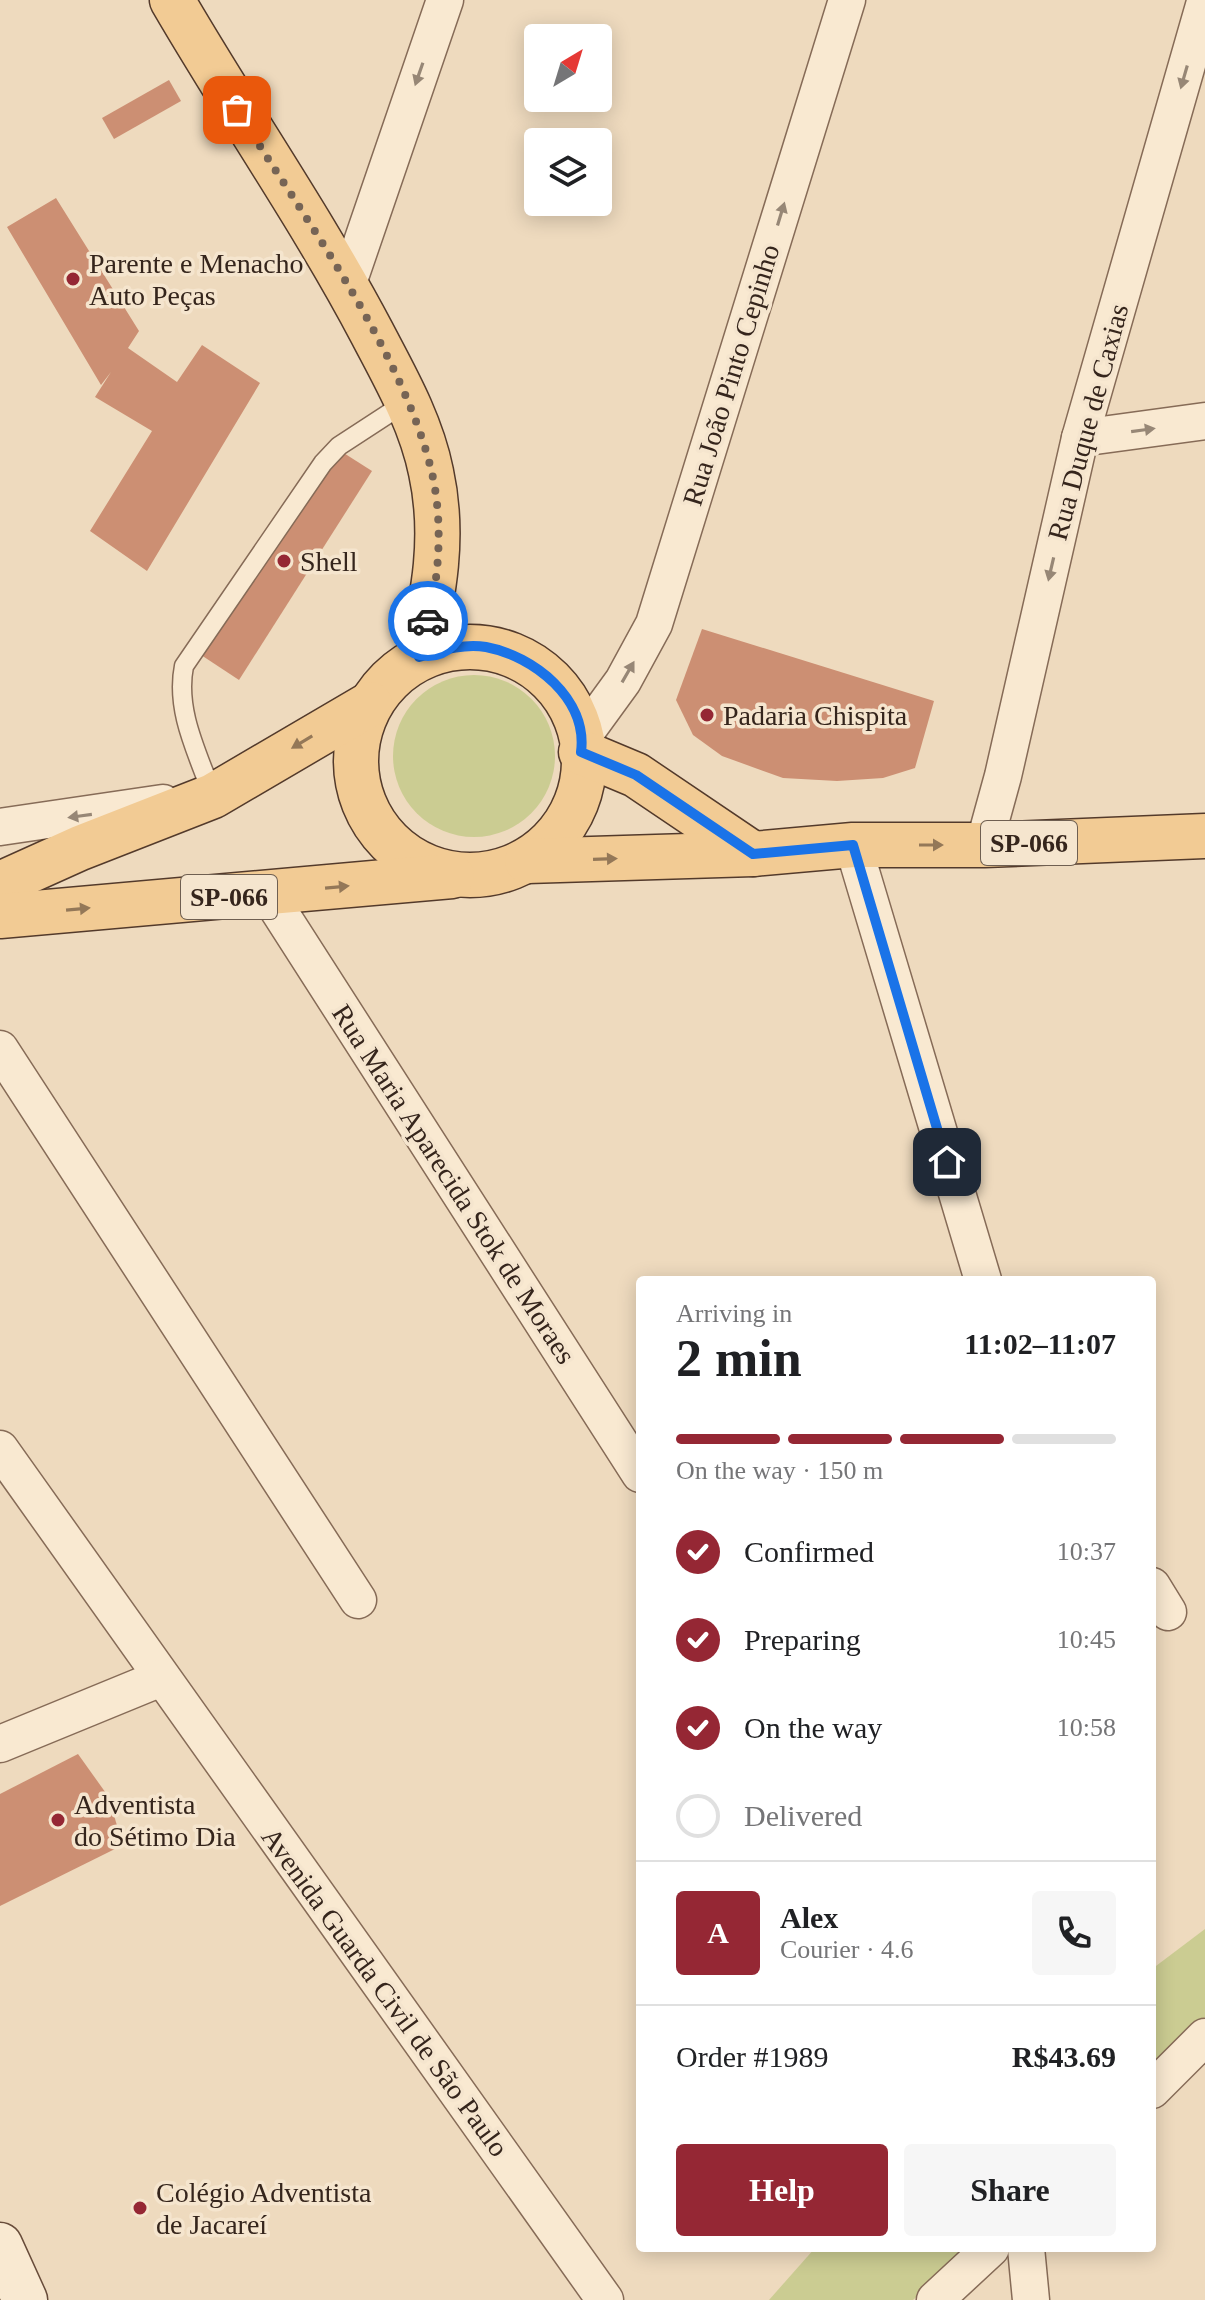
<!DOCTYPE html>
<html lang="en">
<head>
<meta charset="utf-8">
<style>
	:root { --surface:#fff; --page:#f6f6f6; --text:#202124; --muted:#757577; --line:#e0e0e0; --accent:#952734 }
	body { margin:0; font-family:Georgia,serif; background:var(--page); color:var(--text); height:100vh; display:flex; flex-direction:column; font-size:30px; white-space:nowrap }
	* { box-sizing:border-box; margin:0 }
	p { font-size:26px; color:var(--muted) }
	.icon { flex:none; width:44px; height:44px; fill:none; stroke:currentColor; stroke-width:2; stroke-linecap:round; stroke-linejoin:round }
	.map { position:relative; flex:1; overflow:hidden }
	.drawer { position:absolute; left:636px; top:1276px; width:520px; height:976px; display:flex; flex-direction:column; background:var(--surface); border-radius:8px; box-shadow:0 4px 20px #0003 }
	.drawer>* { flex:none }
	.needle { width:52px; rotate:38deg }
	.tools { position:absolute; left:524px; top:24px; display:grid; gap:16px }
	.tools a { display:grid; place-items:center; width:88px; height:88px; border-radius:8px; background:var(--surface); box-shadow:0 4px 20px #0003; font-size:40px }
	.pin { position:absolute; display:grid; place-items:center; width:68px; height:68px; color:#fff; margin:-34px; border-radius:16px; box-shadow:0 4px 12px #0006 }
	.courier { position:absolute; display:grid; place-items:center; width:80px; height:80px; margin:-40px; border:6px solid #1a73e8; border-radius:50%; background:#fff; color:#222; box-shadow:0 2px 10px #0007 }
	.summary em { font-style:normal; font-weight:800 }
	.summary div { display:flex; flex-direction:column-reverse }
	.summary { display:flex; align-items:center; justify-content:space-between; height:136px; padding:0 40px }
	h1 { font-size:52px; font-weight:800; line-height:60px }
	.bar { display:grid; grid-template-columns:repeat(4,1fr); gap:12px 8px; align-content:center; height:96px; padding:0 40px }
	.bar i { height:10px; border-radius:6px; background:var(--line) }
	.bar .active { background:var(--accent) }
	.bar p { grid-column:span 4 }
	.line { display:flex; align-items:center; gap:20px; padding:0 40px; border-top:2px solid var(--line) }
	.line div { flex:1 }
	.round { display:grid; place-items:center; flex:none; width:84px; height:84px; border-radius:8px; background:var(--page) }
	ol { padding:0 40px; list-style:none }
	li { display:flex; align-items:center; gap:24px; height:88px }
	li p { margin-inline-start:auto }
	li .icon { padding:8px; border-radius:50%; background:var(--accent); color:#fff; stroke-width:4 }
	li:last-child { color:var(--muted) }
	li i { width:44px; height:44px; border:4px solid var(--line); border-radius:50% }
	.button { display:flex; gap:16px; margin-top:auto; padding:16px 40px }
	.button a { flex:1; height:92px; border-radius:8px; background:var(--accent); color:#fff; font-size:32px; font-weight:800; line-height:92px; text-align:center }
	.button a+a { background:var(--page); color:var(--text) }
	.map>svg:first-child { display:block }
	.green { fill:#cbcc92 }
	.building { fill:#cc8f73 }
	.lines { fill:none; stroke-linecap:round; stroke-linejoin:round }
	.lane-casing { stroke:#866b57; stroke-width:21 }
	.street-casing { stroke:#866b57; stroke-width:39 }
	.secondary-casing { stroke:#684c3a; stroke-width:47 }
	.primary-casing { stroke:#533a2b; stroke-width:47 }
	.lane { stroke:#f9e9d1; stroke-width:18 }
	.street { stroke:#f9e9d1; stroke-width:36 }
	.secondary { stroke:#f9e9d1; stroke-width:44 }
	.primary { stroke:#f2cb94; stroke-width:44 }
	.oneway { fill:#978776 }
	.oneway2 { fill:#947858 }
	.done { stroke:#766455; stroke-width:8; stroke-dasharray:0 14.4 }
	.route { stroke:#1a73e8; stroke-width:10 }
	.poi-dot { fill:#952734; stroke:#f5e5ce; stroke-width:3 }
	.labels { text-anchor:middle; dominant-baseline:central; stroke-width:7; stroke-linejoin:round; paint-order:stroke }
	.shield { fill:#f5e5ce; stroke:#6f5f51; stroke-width:2 }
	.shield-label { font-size:26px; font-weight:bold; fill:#35251c }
	.poi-label { font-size:28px; fill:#35251c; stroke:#f5e5ce; text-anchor:start }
	.street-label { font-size:28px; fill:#35251c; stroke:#f5e5ce }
</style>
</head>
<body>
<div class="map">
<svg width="1205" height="2300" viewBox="0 0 1205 2300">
	<rect width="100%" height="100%" fill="#eedabe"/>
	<g class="green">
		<circle cx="474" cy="756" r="81"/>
		<polygon points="1205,1929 1205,2017 1152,2071 1152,1969"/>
		<polygon points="815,2248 970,2248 913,2300 769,2300"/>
	</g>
	<g class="building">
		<polygon points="169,80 181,101 114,139 102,118"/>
		<polygon points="56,198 139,331 128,348 177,382 202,345 260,383 147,571 90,531 152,431 95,397 111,372 101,385 7,227"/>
		<polygon points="328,443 372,471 239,680 195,651"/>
		<polygon points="702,629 934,701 915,768 883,778 837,781 783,778 722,756 693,735 676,700"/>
		<polygon points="78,1754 108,1796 123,1845 0,1906 0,1794"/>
	</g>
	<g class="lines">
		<g class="lane-casing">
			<path id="lane" d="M213,796C198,754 175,711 184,666L323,463L339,446L408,401"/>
		</g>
		<g class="street-casing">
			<g id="street">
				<polyline points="347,286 445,0"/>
				<polyline points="1080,438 1205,421"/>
				<polyline points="583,736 623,681 654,624 847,0"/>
				<polyline points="0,827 163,803"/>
				<polyline points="853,845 983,1280"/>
				<polyline points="984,845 1003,776 1080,438 1205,2"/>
				<polyline points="268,894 640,1474"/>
				<polyline points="0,1049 358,1600"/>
				<polyline points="0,1449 605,2300"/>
				<polyline points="1152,1586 1168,1612"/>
				<polyline points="0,1744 161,1678"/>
				<polyline points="1152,2090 1205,2037"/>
				<polyline points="1026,2248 1031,2300"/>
				<polyline points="935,2300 991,2248"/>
			</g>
		</g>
		<g class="secondary-casing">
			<polyline id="secondary" points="0,2245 25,2300"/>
		</g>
		<g class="primary-casing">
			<g id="primary">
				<path d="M172,0C237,112 312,219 372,333C395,377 421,422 431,472C445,536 434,595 419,657"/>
				<circle cx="470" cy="761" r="114"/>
				<polyline points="581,752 636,775 753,854"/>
				<polyline points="527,861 753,854 853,845 984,845 1205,836"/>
				<polyline points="0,884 80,848 213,796 370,704"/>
				<polyline points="0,916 452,876"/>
			</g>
		</g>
		<use href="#lane" class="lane"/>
		<use href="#street" class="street"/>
		<use href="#secondary" class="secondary"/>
		<use href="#primary" class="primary"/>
	</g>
	<defs><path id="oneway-solid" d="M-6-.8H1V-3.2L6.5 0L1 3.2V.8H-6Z" transform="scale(2)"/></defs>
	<g class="oneway">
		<use href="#oneway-solid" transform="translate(419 74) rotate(109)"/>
		<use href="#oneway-solid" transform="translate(1184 77) rotate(106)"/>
		<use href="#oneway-solid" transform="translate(781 214) rotate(-73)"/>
		<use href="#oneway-solid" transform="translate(1143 430) rotate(-8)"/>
		<use href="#oneway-solid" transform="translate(1051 569) rotate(103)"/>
		<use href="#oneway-solid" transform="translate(628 672) rotate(-60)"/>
		<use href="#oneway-solid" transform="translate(80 816) rotate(172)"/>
	</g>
	<g class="oneway2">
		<use href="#oneway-solid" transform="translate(302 742) rotate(149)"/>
		<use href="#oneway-solid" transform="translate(931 845)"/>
		<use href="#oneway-solid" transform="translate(605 859) rotate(-2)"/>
		<use href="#oneway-solid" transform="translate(337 887) rotate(-5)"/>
		<use href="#oneway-solid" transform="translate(78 909) rotate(-5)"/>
	</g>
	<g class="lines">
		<path class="done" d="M237,110C303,216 401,349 431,469C443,518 440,573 428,621"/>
		<path class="route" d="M428,621L419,657C440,651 463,643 486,647C534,656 588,699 581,752L636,775L753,854L853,845L947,1162"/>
	</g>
	<g class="poi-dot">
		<circle cx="73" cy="279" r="8"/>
		<circle cx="284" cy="561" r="8"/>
		<circle cx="707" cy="715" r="8"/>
		<circle cx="58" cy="1820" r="8"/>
		<circle cx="140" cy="2208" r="8"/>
	</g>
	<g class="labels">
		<g class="shield">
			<rect x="981" y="821" width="96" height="44" rx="6"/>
			<rect x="181" y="875" width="96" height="44" rx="6"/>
		</g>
		<g class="shield-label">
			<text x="1029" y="843">SP-066</text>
			<text x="229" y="897">SP-066</text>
		</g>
		<g class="poi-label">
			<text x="89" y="263">Parente e Menacho<tspan x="89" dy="32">Auto Peças</tspan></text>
			<text x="300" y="561">Shell</text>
			<text x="723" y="715">Padaria Chispita</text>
			<text x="74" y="1804">Adventista<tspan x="74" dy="32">do Sétimo Dia</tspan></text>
			<text x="156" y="2192">Colégio Adventista<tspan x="156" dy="32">de Jacareí</tspan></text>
		</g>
		<g class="street-label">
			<text transform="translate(731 375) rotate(-73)">Rua João Pinto Cepinho</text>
			<text transform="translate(1088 422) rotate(-75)">Rua Duque de Caxias</text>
			<text transform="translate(454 1184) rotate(57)">Rua Maria Aparecida Stok de Moraes</text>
			<text transform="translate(385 1992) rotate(54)">Avenida Guarda Civil de São Paulo</text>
		</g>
	</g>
</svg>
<div class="tools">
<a><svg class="needle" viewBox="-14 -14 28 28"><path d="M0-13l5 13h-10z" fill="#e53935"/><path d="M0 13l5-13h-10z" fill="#757577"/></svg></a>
<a><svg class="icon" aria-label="layers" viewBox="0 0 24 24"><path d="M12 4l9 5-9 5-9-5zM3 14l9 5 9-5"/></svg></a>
</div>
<div class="pin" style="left:237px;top:110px;background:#ea580c"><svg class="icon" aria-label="bag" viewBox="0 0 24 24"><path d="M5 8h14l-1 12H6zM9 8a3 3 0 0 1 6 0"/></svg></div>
<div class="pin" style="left:947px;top:1162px;background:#1f2937"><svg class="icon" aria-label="home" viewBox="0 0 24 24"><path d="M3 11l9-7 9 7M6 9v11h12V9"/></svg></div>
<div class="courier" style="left:428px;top:621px"><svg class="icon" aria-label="car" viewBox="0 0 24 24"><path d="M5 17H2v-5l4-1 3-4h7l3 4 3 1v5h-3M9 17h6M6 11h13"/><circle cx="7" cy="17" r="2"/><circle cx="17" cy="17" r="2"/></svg></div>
<section class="drawer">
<div class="summary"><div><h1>2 min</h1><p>Arriving in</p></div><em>11:02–11:07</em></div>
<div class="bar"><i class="active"></i><i class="active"></i><i class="active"></i><i></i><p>On the way · 150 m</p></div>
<ol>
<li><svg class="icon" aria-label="check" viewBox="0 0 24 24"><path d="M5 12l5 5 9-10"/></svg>Confirmed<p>10:37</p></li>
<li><svg class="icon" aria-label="check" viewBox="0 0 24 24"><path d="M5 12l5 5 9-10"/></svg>Preparing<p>10:45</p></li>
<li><svg class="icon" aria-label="check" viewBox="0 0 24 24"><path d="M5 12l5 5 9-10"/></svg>On the way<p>10:58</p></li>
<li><i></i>Delivered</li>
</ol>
<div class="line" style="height:144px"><b class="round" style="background:var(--accent);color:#fff">A</b><div><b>Alex</b><p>Courier · 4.6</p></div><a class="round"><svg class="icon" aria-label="phone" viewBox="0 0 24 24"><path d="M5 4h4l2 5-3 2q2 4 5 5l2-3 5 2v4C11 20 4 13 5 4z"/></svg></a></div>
<div class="line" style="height:104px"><div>Order #1989</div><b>R$43.69</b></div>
<div class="button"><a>Help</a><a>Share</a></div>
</section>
</div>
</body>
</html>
